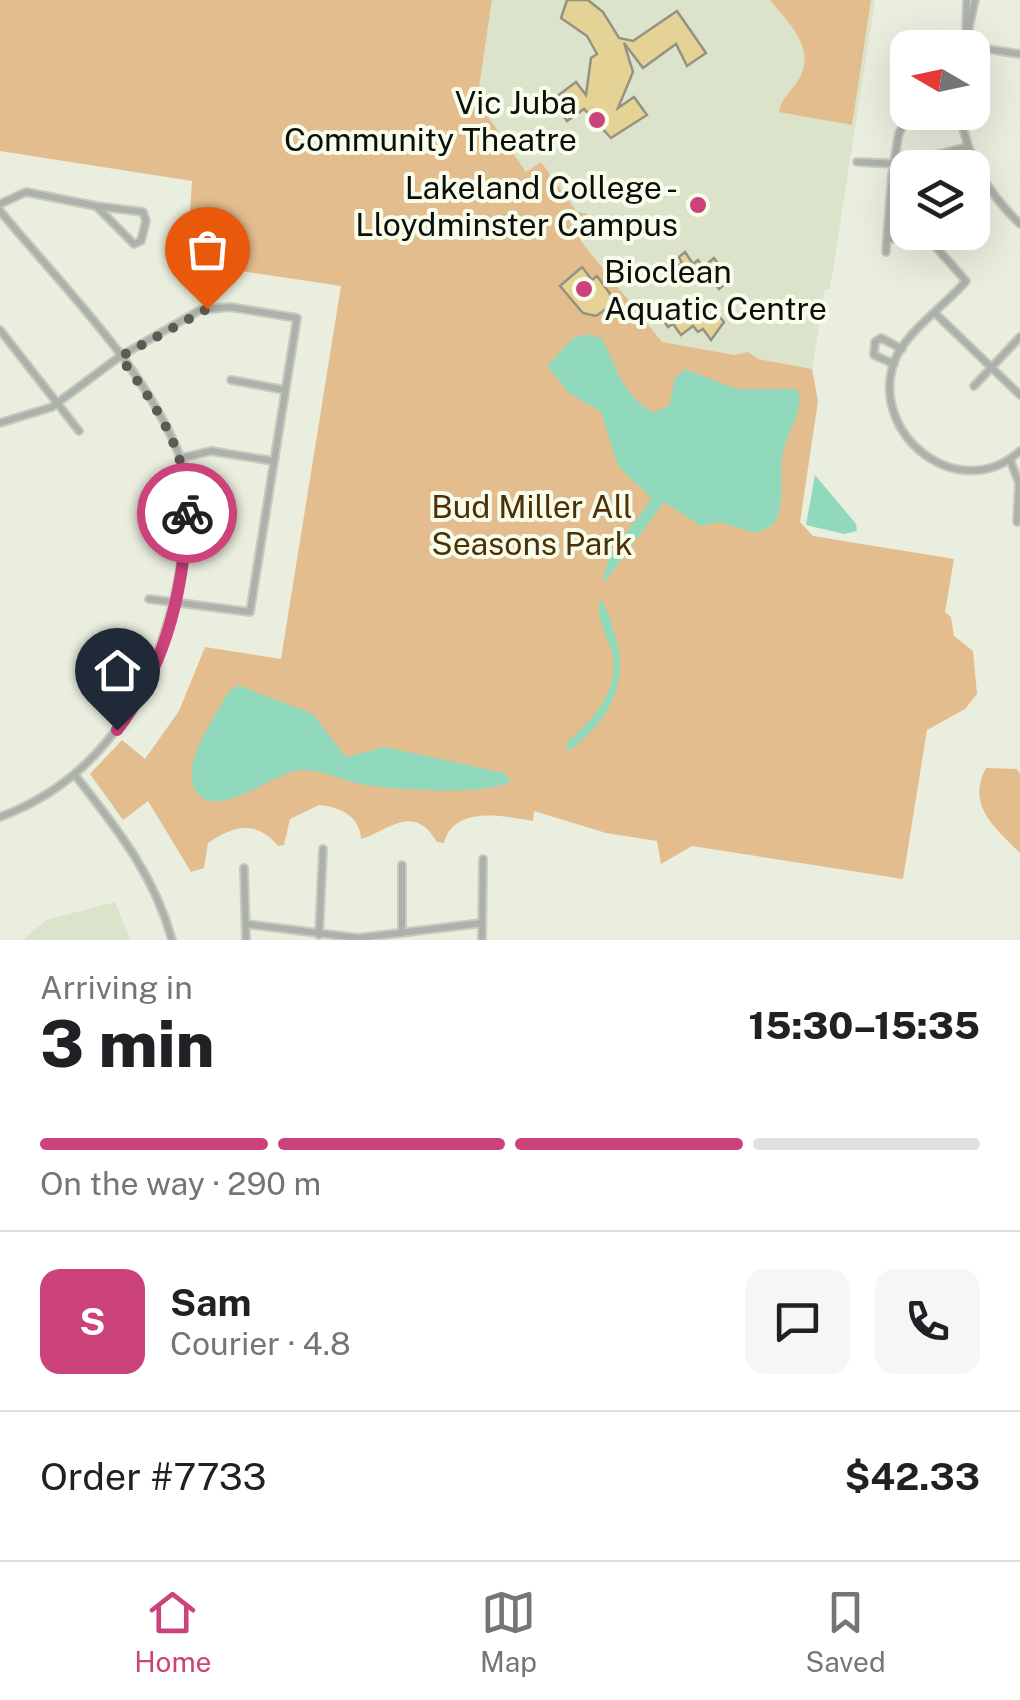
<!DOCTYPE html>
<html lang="en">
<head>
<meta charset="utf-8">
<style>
	:root { --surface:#fff; --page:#f6f6f6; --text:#202124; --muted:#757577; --line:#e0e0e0; --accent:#cc427a }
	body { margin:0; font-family:"Public Sans",sans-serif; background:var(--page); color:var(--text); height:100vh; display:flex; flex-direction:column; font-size:38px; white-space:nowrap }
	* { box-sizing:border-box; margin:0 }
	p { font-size:32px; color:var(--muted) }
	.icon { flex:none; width:55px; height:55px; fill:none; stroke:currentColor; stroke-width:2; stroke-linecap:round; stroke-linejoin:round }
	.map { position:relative; height:940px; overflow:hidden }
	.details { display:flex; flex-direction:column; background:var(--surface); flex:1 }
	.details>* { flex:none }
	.needle { width:65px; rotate:279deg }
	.fabs { position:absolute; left:890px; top:30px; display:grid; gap:20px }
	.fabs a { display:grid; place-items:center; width:100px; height:100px; border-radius:20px; background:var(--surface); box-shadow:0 10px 40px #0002; font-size:50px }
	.pin { position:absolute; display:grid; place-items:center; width:85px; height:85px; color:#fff; margin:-102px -42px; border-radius:50% 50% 50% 0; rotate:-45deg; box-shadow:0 0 10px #0007 }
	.pin .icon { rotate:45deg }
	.courier { position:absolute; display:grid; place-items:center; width:100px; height:100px; margin:-50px; border:8px solid #cc427a; border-radius:50%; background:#fff; color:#222; box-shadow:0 2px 12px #0007 }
	.head em { font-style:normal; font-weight:800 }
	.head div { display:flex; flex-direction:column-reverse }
	.head { display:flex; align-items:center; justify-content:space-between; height:170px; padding:0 40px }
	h1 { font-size:65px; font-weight:800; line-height:75px }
	.bar { display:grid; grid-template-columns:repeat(4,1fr); gap:15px 10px; align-content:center; height:120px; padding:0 40px }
	.bar i { height:12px; border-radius:8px; background:var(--line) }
	.bar .active { background:var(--accent) }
	.bar p { grid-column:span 4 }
	.line { display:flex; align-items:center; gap:25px; padding:0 40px; border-top:2px solid var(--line) }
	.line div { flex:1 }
	.round { display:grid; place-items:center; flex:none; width:105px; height:105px; border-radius:20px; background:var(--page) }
	.tabs { display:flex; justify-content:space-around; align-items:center; height:140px; border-top:2px solid var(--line); background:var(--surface); font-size:28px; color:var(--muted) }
	.tabs a { display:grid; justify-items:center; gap:5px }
	.tabs .active { color:var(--accent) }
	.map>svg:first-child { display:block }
	.built { fill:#dce3cb }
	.green { fill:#e4bd8e }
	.water { fill:#91d9bc }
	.building { fill:#e4d394; stroke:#969283; stroke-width:2.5 }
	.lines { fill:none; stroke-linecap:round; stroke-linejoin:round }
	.minor-casing { stroke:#c7cabc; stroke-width:10 }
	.minor { stroke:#acb1ab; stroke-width:6 }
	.done { stroke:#5a5c54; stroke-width:10; stroke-dasharray:0 18 }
	.route { stroke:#cc427a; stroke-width:12 }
	.poi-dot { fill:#cc427a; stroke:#f7fceb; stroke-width:4 }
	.labels { text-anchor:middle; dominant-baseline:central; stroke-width:8; stroke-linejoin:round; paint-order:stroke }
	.poi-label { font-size:32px; fill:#0d0e09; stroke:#f7fceb; text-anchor:end }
	.park-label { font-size:32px; fill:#4d3006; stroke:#f7fceb }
</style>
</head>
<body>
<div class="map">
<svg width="1020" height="940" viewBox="0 0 1020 940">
	<rect width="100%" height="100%" fill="#eaeede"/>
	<g class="built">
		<polygon points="492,0 875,0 830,289 825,289 812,369 659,342 510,151 477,101"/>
		<polygon points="115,902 130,940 23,940 46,920"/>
	</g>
	<g class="green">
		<path d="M0,0H492L477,101L526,172L541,162L577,212L588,214L590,223L580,240L662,342L734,355L748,352L758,359L812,369L818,401L800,522L813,536L954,559L945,612L951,617L954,636L973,651L977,694L965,709L927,730L903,879L692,846L661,864L657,841L606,833L534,811L533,821C504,816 454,805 444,843L437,842C413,801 387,832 361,839C360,816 340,807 319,805L290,819L284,845L278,846C256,819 233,826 208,843L204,868L191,872L148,801L123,820L90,774L122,740L145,759L179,711L205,647L281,659L341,286L227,269L187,258L192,181L0,151Z"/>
		<path d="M770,0H871L852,125L779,112C780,101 788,95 795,85C820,53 791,25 770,0Z"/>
		<path d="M986,768L1017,769L1020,774V853C995,827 966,806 986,768Z"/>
	</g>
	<g class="water">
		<path d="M588,334L602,339C618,368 621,394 653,412L669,406L675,378L685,369L737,389H797C806,409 787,431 783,452C778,476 787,504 773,525L756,533L720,522L701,526L664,502L604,583C605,544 635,529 651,498L618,466L601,412L568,392L547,366L573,338Z"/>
		<polygon points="815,475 856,524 857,531 844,534 806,525"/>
		<path d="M600,599C608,608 611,623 615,635C631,685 607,722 568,752L566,743C594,719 625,686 610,646C604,630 596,616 600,599Z"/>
		<path d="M238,685L313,714L346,757L385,747L504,773L511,781C489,796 389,790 360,784C342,780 320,769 301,770C275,771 216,823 196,791C179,765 216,716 228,692Z"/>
	</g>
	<g class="building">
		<polygon points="567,0 588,0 603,12 619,38 633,41 677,11 706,53 687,66 676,44 643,68 624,43 633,72 618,108 634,97 647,115 611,138 584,109 567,121 552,100 576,82 586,95 591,58 597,54 587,36 561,18"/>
		<polygon points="685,252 693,264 698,260 703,267 714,258 722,269 727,265 732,272 722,280 725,284 719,289 711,278 706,282 701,276 689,284 682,273 676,278 671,271 682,263 679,257"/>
		<polygon points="582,267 592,280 597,276 616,302 596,316 583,313 560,286"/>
		<polygon points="677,304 685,314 690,310 695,318 706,309 715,320 719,316 724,322 711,340 703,329 698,332 693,326 681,335 673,324 668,327 664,321 674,313 671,309"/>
	</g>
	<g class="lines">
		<g class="minor-casing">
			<g id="minor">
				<polyline points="966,29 967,0"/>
				<polyline points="921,39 1020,54"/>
				<polyline points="965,46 975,0"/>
				<path d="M960,112C967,158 987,192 1020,224"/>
				<polyline points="857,162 901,164 967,147"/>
				<polyline points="0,204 26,192 96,206"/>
				<polygon points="96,206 143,212 146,221 141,241 134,244"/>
				<path d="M0,211C63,287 141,362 179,454C193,485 188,526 182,559C164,671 113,775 0,817"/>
				<path d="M888,239L925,235L966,281C946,305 905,332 894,362C869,435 959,506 1020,451"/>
				<polyline points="886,252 892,174 899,133 907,120"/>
				<polyline points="937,315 1020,395"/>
				<polyline points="0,330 79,431"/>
				<polyline points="894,364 874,355 875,342 881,338 902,349"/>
				<polyline points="231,380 285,390"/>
				<polyline points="974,386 1020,337"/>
				<polyline points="0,423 52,407 119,357 200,310 230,307 297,318 250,612 149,599"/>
				<polyline points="181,458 211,451 273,461"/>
				<polyline points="1010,460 1019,483 1017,522"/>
				<polyline points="162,522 187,524"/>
				<path d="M75,775C117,829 154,874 172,940"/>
				<polyline points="402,865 402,933"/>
				<polyline points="244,868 246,940"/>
				<polyline points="246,924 358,938 482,923"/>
				<polyline points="319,935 323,849"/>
				<polyline points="482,940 483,859"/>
			</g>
		</g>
		<use href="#minor" class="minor"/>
	</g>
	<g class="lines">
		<path class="done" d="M187,513C189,452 155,404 120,357L207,309"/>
		<path class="route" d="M117,730C165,668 184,590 187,513"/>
	</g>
	<g class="poi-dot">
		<circle cx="597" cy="120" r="10"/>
		<circle cx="698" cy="205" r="10"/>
		<circle cx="584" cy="289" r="10"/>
	</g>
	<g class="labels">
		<g class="poi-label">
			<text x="577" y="102">Vic Juba<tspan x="577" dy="37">Community Theatre</tspan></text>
			<text x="678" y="187">Lakeland College -<tspan x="678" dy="37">Lloydminster Campus</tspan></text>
			<text x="604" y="271" text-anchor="start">Bioclean<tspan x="604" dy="37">Aquatic Centre</tspan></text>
		</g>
		<g class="park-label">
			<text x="532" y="506">Bud Miller All<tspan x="532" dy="37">Seasons Park</tspan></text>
		</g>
	</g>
</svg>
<div class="fabs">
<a><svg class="needle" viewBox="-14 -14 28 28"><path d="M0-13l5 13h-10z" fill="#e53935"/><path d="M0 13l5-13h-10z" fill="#757577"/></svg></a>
<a><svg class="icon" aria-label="layers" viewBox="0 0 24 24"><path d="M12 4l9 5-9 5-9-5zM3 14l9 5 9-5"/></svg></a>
</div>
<div class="pin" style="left:207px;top:309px;background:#ea580c"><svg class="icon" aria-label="bag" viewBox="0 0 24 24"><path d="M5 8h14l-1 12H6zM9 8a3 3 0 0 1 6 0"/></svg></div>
<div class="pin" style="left:117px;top:730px;background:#1f2937"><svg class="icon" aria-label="home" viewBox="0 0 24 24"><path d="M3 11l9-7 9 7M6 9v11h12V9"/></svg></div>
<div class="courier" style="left:187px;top:513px"><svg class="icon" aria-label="bike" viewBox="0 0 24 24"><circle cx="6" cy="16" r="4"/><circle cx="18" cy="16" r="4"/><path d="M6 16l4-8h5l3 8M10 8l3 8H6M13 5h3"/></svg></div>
</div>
<section class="details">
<div class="head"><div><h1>3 min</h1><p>Arriving in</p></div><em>15:30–15:35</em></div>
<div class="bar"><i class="active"></i><i class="active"></i><i class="active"></i><i></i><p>On the way · 290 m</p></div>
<div class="line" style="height:180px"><b class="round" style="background:var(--accent);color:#fff">S</b><div><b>Sam</b><p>Courier · 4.8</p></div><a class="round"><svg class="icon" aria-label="chat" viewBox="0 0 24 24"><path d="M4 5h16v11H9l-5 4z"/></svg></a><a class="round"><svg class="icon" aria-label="phone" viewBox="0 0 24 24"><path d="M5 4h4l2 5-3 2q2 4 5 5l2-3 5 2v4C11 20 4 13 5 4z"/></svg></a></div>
<div class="line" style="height:130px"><div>Order #7733</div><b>$42.33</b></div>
</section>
<nav class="tabs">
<a class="active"><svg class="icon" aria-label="home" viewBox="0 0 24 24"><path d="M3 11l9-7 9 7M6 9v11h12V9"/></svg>Home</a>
<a><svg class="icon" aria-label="map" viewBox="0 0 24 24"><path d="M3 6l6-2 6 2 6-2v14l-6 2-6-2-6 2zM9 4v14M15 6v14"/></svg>Map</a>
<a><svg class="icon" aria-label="saved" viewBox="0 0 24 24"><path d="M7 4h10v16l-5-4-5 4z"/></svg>Saved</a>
</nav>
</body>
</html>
